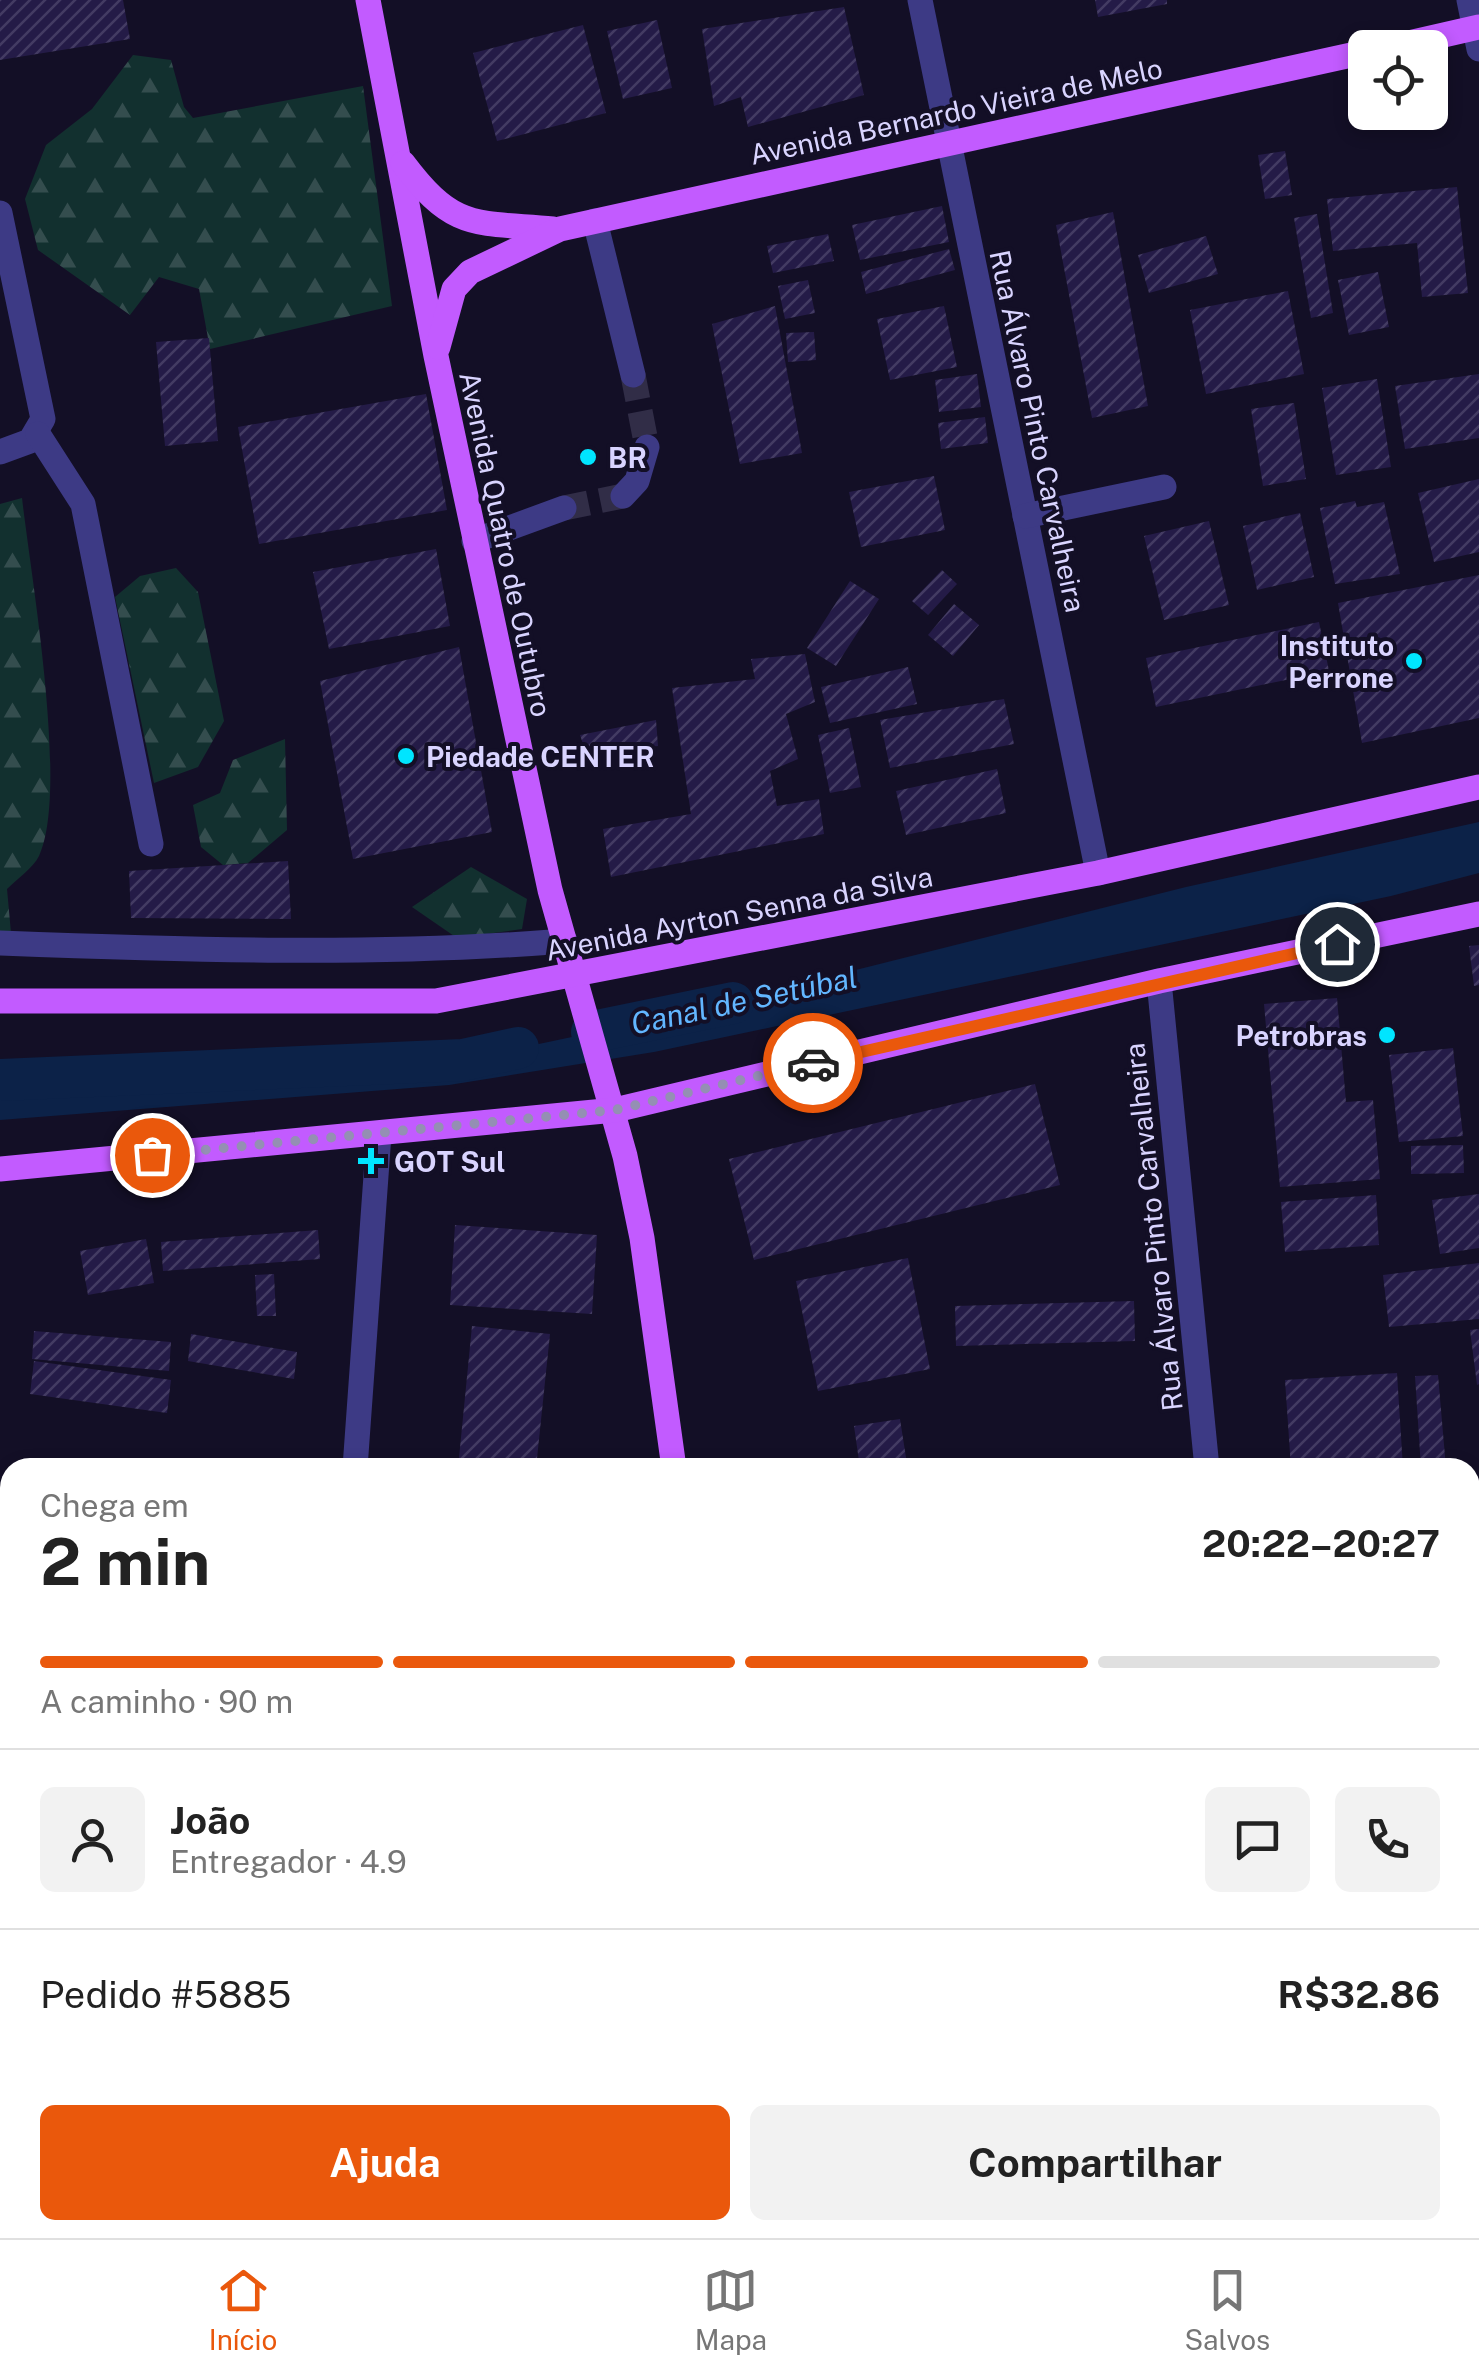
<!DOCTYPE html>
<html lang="pt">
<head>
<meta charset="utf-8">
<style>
	:root { --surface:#fff; --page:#f2f2f2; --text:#222; --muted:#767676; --line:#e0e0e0; --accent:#ea580c }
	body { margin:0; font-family:"Public Sans",sans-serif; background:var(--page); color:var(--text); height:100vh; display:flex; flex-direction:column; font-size:38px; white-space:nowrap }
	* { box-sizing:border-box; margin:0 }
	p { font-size:32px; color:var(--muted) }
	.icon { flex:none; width:55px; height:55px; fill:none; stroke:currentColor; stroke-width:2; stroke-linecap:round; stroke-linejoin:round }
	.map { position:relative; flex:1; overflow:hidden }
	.drawer { position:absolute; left:0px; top:1458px; width:1480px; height:782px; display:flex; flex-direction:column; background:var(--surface); border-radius:30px 30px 0 0; box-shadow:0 5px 15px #0003 }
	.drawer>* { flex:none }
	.tools { position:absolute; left:1348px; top:30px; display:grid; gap:20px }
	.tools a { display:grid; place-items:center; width:100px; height:100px; border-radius:15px; background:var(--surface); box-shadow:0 5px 15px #0003; font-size:50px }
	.pin { position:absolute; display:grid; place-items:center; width:85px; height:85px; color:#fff; margin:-42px; border:5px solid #fff; border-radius:50%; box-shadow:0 2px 10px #0007 }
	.courier { position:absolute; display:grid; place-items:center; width:100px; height:100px; margin:-50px; border:8px solid #ea580c; border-radius:50%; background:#fff; color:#222; box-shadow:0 2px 12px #0007 }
	.head em { font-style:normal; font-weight:700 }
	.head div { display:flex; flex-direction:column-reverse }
	.head { display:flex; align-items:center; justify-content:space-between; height:170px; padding:0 40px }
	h1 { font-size:65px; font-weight:700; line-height:75px }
	.bar { display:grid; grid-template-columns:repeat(4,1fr); gap:15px 10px; align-content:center; height:120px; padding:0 40px }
	.bar i { height:12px; border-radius:8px; background:var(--line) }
	.bar .on { background:var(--accent) }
	.bar p { grid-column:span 4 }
	.line { display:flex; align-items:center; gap:25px; padding:0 40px; border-top:2px solid var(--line) }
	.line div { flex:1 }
	.round { display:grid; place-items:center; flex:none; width:105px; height:105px; border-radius:15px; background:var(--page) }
	.cta { display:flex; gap:20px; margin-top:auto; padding:20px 40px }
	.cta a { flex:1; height:115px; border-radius:15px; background:var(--accent); color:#fff; font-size:40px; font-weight:700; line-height:115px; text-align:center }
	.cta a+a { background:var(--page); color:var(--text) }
	.tabs { display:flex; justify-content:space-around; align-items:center; height:140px; border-top:2px solid var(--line); background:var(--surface); font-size:28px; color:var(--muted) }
	.tabs a { display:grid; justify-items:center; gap:5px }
	.tabs .on { color:var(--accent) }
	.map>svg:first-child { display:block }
	.forest { fill:url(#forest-firs) }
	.water { fill:#0c2248 }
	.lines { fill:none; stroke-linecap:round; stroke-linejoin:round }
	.canal { stroke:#0c2248; stroke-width:42 }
	.building { fill:url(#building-hatch) }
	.minor-tunnel { stroke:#312d47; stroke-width:25; stroke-dasharray:25 12; stroke-linecap:butt }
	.minor { stroke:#3d3a85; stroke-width:25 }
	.major { stroke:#c25bff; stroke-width:25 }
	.done { stroke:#948fb3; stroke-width:10; stroke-dasharray:0 18 }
	.route { stroke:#ea580c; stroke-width:12 }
	.poi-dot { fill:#00e5ff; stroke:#130f26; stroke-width:4 }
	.labels { text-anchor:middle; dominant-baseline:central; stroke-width:8; stroke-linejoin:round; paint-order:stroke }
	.street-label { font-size:28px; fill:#d9d4ff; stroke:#130f26 }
	.poi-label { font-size:28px; font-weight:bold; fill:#d9d4ff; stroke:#130f26; text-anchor:start }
	.water-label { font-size:30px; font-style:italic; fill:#62b6ff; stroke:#130f26 }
</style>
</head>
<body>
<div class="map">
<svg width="1479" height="2238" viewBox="0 0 1479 2238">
	<defs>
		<pattern id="forest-firs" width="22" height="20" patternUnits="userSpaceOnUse" patternTransform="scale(2.5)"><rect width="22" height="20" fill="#12302f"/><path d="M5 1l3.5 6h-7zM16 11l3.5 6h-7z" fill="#344d4e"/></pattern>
		<pattern id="building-hatch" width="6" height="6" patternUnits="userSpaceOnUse" patternTransform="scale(2.5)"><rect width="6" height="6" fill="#241b47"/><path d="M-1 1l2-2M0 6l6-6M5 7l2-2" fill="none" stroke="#433b63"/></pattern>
	</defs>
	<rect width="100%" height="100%" fill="#130f26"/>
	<g class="forest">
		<polygon points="133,55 171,60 184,107 193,118 363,86 392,306 210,349 199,289 159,277 130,315 38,250 25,199 46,145 92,109"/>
		<path d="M22,498C31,577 69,791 39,856C33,868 17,879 7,889L11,933L0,934V504Z"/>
		<polygon points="176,568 198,592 224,721 198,767 154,783 115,597 140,576"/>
		<polygon points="285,739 287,830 248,863 223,865 201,847 193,805 220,793 233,760"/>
		<polygon points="471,867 527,899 522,929 457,938 412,907"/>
		<polygon points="1479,1515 1479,1694 1470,1696 1470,1516"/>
		<polygon points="1032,2230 1232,2230 1233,2238 1033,2238"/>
	</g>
	<polygon class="water" points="1479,822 1479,873 1391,896 654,1052 449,1085 0,1120 0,1080 463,1060 676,1015 1186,887"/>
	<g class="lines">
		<g class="canal">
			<polyline points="592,1032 733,1003"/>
			<polyline points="0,1080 463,1060 518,1048"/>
		</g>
	</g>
	<g class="building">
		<polygon points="0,0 123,0 130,39 0,60"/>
		<polygon points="1095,0 1167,0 1167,4 1098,17"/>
		<polygon points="844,7 864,95 748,127 741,97 714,106 702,29"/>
		<polygon points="657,20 672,88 623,99 607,31"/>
		<polygon points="583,25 606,113 497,141 473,53"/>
		<polygon points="1285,151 1292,195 1265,199 1258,155"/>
		<polygon points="1457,187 1468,293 1422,297 1417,243 1333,251 1327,199"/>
		<polygon points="942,206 949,242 860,260 852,225"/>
		<polygon points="1113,212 1148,406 1092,418 1056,225"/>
		<polygon points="1317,214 1333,313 1311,318 1294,218"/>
		<polygon points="828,234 834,261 773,273 767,246"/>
		<polygon points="1206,236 1218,274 1149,293 1138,255"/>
		<polygon points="949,249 955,270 866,294 861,272"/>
		<polygon points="1378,272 1389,327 1349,335 1338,280"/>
		<polygon points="808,280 815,313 785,319 778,286"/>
		<polygon points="1288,291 1304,374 1206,394 1190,310"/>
		<polygon points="775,306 802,453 740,464 712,324"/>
		<polygon points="944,306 957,367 890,380 877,319"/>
		<polygon points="814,332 816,360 788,362 786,333"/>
		<polygon points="209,338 218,441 165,446 156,342"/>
		<polygon points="977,374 981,407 939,412 935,380"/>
		<polygon points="1479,374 1479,438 1405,449 1395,386"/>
		<polygon points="1377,379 1391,467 1336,475 1322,388"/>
		<polygon points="426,394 447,510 259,544 238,427"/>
		<polygon points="1294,403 1306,479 1263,486 1251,409"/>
		<polygon points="985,417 988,443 941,449 938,423"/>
		<polygon points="934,476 945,530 861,547 849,492"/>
		<polygon points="1479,479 1479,552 1434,562 1418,493"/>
		<polygon points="1355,501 1357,507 1384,502 1400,574 1335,584 1320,508"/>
		<polygon points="1300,513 1314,577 1257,590 1243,526"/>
		<polygon points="1209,521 1229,605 1164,620 1144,536"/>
		<polygon points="436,549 450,626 329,649 313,572"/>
		<polygon points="942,570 957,584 928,615 912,601"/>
		<polygon points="1479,575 1479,718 1362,743 1338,603"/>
		<polygon points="850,581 879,599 836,666 807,648"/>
		<polygon points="954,604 979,625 953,656 928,635"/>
		<polygon points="1319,622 1329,671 1156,707 1146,658"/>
		<polygon points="459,647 492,832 353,859 320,681"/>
		<polygon points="805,654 815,702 786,714 798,759 770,771 777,806 819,799 824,834 611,877 603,829 691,814 672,688 755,679 751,659"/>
		<polygon points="908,667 917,704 830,723 821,687"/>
		<polygon points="1004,699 1014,744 890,768 880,720"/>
		<polygon points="656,720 658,746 586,753 580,735"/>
		<polygon points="849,728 861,787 830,793 818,735"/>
		<polygon points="997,769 1006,813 906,835 896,791"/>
		<polygon points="288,861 291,919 131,918 129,871"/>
		<polygon points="1479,945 1479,985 1474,986 1469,946"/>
		<polygon points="1337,998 1346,1102 1373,1100 1380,1179 1280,1187 1264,1004"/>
		<polygon points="1453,1048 1463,1136 1399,1142 1389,1055"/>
		<polygon points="1035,1084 1060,1185 754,1260 729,1159"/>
		<polygon points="1463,1145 1464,1173 1411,1174 1411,1146"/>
		<polygon points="1479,1194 1479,1248 1440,1254 1432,1200"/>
		<polygon points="1376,1195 1379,1245 1285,1252 1281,1202"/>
		<polygon points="455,1225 597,1235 592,1314 450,1305"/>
		<polygon points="318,1230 320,1259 163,1271 161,1242"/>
		<polygon points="146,1239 154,1283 88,1295 80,1251"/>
		<polygon points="908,1258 930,1369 818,1391 796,1281"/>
		<polygon points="1479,1263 1479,1319 1389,1327 1383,1275"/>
		<polygon points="274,1274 276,1316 257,1316 255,1275"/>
		<polygon points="1134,1301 1135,1341 956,1346 955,1306"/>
		<polygon points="472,1326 550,1334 536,1468 458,1468"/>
		<polygon points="1479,1329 1479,1384 1477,1385 1470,1330"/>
		<polygon points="34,1331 171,1342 169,1371 32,1359"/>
		<polygon points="191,1334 297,1352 294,1379 188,1361"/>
		<polygon points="34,1361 171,1380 167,1413 30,1394"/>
		<polygon points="1397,1373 1403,1468 1291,1468 1285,1380"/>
		<polygon points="1438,1375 1446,1468 1421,1468 1415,1376"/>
		<polygon points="900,1419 907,1464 860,1468 854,1426"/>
		<polygon points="0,1617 10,1619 10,1664 0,1662"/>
		<polygon points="0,1815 10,1816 10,1960 0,1959"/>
		<polygon points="1470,1839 1479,1839 1479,1934 1470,1935"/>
		<polygon points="0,1976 10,1977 10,2052 0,2051"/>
		<polygon points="1479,2057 1479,2109 1470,2110 1470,2058"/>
		<polygon points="0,2060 10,2061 10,2126 0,2126"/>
		<polygon points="1479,2139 1479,2238 1454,2238 1454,2230 1470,2230 1470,2140"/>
		<rect x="0" y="2141" width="10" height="73"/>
		<polygon points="329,2230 625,2230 625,2238 328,2238"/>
		<polygon points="964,2230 1018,2230 1019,2238 964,2238"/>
		<polygon points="1381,2230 1432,2230 1433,2238 1381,2238"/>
	</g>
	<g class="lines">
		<g class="minor-tunnel">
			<polyline points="633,375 647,447"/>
			<polyline points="564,508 623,496"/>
		</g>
		<g class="minor">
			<polyline points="920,0 1098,873"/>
			<polyline points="1469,0 1479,49"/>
			<polyline points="0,213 43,419 30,441 0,452"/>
			<polyline points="595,221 633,375"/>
			<polyline points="38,434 83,504 151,844"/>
			<polyline points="623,496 637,481 647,447"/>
			<polyline points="1025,516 1164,487"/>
			<polyline points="474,541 564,508"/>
			<path d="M0,943C188,950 377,956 565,941"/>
			<polyline points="1159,981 1207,1468"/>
			<polyline points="355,1468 379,1134"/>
			<polyline points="0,1734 10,1735"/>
			<polyline points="1470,1748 1479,1747"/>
			<polyline points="762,2230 762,2238"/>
			<polyline points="1278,2230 1279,2238"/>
			<polyline points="293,2238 294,2230"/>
		</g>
		<g class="major">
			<polyline points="368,0 436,356 550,890 625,1156 642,1238 674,1468"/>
			<polyline points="1387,48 1479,27"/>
			<path d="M403,163C454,231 474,222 553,229"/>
			<polyline points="438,347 454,289 470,272 560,229 1365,52"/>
			<polyline points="0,1001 436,1001 1098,873 1479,787"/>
			<polyline points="0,1169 615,1110 1159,981 1479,914"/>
			<polyline points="701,2238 701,2230"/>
		</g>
	</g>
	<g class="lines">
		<polyline class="done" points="152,1155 615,1110 813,1063"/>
		<polyline class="route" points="813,1063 1337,944"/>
	</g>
	<g class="poi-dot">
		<circle cx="588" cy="457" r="10"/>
		<circle cx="1414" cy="661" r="10"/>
		<circle cx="406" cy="756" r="10"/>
		<circle cx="1387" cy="1035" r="10"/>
		<path d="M366 1146h10v10h10v10h-10v10h-10v-10h-10v-10h10z"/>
	</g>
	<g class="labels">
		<g class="street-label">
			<text transform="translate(956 111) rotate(-12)">Avenida Bernardo Vieira de Melo</text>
			<text transform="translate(1038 431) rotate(78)">Rua Álvaro Pinto Carvalheira</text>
			<text transform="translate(506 544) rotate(78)">Avenida Quatro de Outubro</text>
			<text transform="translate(739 913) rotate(-11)">Avenida Ayrton Senna da Silva</text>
			<text transform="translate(1153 1227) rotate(-96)">Rua Álvaro Pinto Carvalheira</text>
		</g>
		<g class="poi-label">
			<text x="608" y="457">BR</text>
			<text x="1394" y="645" text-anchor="end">Instituto<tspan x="1394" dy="32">Perrone</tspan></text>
			<text x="426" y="756">Piedade CENTER</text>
			<text x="1367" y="1035" text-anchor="end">Petrobras</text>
			<text x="394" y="1161">GOT Sul</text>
		</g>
		<g class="water-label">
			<text transform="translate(744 1000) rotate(-12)">Canal de Setúbal</text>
		</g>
	</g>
</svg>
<div class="tools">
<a><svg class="icon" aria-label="locate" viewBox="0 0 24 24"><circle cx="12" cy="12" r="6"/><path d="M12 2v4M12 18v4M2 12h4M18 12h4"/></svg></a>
</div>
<div class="pin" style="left:152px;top:1155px;background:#ea580c"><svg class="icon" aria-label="bag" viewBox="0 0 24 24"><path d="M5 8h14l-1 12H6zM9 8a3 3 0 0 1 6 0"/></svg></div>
<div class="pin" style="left:1337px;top:944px;background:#1f2937"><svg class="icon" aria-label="home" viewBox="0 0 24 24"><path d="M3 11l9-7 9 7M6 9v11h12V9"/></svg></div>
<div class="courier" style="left:813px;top:1063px"><svg class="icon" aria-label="car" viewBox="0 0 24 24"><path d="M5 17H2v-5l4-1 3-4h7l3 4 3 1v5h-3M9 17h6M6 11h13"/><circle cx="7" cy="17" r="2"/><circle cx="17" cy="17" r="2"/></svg></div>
<section class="drawer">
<div class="head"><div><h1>2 min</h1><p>Chega em</p></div><em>20:22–20:27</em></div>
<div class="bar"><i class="on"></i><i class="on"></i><i class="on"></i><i></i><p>A caminho · 90 m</p></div>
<div class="line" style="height:180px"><a class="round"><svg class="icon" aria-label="person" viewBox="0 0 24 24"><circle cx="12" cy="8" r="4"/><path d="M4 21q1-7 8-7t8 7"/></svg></a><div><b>João</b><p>Entregador · 4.9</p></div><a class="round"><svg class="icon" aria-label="chat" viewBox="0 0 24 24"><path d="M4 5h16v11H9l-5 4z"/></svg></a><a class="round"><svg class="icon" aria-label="phone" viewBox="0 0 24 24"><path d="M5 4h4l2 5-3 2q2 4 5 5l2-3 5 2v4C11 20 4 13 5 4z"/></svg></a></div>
<div class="line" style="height:130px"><div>Pedido #5885</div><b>R$32.86</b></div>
<div class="cta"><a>Ajuda</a><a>Compartilhar</a></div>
</section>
</div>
<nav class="tabs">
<a class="on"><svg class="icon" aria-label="home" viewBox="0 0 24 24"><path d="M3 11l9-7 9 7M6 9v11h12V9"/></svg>Início</a>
<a><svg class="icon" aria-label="map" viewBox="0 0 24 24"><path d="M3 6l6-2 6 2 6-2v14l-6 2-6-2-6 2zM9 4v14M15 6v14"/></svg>Mapa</a>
<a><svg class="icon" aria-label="saved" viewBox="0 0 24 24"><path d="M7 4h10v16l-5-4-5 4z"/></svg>Salvos</a>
</nav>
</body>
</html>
